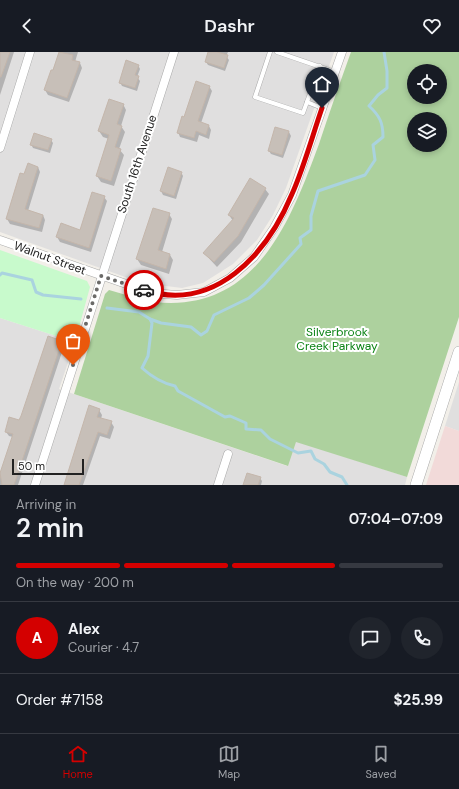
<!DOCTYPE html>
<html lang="en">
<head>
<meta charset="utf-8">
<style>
	:root { --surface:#171b24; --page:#20242c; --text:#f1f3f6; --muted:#9ea1a6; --line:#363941; --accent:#d40000 }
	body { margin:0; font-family:"DM Sans",sans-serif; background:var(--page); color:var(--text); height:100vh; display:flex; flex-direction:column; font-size:15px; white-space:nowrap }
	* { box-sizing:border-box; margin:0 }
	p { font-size:13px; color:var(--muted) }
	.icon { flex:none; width:22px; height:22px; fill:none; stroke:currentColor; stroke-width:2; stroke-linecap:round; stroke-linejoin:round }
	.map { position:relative; height:433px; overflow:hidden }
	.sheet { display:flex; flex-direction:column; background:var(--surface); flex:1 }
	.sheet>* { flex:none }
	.fabs { position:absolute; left:407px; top:12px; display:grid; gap:8px }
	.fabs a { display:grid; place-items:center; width:40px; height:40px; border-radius:50%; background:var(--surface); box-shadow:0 2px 6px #0003; font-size:20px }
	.scale { position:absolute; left:12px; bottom:10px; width:72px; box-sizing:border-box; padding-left:4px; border:2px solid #222; border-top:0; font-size:11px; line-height:14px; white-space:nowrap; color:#222; -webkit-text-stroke:3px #fff; paint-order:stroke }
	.pin { position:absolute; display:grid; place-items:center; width:34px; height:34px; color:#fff; margin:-41px -17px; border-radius:50% 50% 50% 0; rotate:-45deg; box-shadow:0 0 4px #0007 }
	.pin .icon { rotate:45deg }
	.courier { position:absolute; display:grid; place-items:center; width:40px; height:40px; margin:-20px; border:3px solid #d40000; border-radius:50%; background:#fff; color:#222; box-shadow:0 1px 5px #0007 }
	.headline em { font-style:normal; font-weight:600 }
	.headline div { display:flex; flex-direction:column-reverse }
	.headline { display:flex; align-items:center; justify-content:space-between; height:68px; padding:0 16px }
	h1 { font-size:26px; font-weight:600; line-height:30px }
	.bar { display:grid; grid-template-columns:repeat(4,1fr); gap:6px 4px; align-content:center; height:48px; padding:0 16px }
	.bar i { height:5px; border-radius:3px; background:var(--line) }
	.bar .on { background:var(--accent) }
	.bar p { grid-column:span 4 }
	.line { display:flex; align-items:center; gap:10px; padding:0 16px; border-top:1px solid var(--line) }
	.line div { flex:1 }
	.round { display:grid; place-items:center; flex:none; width:42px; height:42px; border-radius:21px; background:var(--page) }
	header { display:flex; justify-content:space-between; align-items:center; height:52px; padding:0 16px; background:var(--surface); font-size:18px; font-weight:600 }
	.tabs { display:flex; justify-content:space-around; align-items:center; height:56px; border-top:1px solid var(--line); background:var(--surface); font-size:11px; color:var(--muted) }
	.tabs a { display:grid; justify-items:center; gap:2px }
	.tabs .on { color:var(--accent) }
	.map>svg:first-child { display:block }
	.residential { fill:#e0dfdf }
	.commercial { fill:#f2dad9 }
	.forest { fill:#add19e; fill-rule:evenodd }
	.park { fill:#c8facc }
	.shadow { fill:#0003 }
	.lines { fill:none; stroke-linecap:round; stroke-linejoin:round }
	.stream { stroke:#aad3df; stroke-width:3 }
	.building { fill:#c7bfb8; stroke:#c4b6ab }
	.service-casing { stroke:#a9a9a9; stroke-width:5 }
	.minor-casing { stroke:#a9a9a9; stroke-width:9 }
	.tertiary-casing { stroke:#a9a9a9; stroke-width:12 }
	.service { stroke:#fff; stroke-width:4 }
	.minor { stroke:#fff; stroke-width:8 }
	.tertiary { stroke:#fff; stroke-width:11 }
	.done { stroke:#6b6a68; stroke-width:4; stroke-dasharray:0 7.2 }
	.route { stroke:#d40000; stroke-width:5 }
	.labels { text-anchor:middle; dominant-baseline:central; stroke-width:4; stroke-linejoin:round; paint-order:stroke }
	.street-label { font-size:12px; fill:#222; stroke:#fff }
	.park-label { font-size:12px; fill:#0c8416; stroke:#fff }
</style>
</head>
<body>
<header><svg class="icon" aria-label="back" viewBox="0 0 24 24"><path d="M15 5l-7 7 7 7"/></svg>Dashr<svg class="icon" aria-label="heart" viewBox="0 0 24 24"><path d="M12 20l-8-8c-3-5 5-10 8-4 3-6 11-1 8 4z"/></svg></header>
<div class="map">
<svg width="459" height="433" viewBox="0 0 459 433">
	<rect width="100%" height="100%" fill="#f2efe9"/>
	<g class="residential">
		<polygon points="0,0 334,0 286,136 273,163 257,188 233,212 203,231 182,236 142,231 0,180"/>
		<polygon points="0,266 75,290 59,337 287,414 296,389 407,425 405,433 0,433"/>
		<polygon points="459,330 459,379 445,374"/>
	</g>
	<polygon class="commercial" points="445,374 459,379 459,433 426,433"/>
	<path class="forest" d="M351,0H459V265L407,425L296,390L288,414L74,342L105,242L109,238C130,244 149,251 171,251C261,251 293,162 319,92C329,61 340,31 351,0ZM414,19H440V45H414ZM414,67H440V93H414Z"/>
	<polygon class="park" points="0,198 87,229 90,235 75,290 0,266"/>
	<g class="shadow">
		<polygon points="0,0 14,0 0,43"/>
		<polygon points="60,0 78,0 75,10 80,11 82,16 69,50 48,43 45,38"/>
		<polygon points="210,0 228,0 226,4 229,8 225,19 208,13 206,10"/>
		<polygon points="138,13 140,17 137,25 140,29 137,39 122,34 120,30"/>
		<polygon points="209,34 212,39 201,71 209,74 211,78 209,87 199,83 197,90 180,85 178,80 185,66"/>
		<polygon points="123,52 126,58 121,74 125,80 119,97 124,103 114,134 101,130 97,124 109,87 103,85 99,79"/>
		<polygon points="276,76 289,80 291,84 283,106 271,102 269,99"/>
		<polygon points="51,88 53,91 50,101 33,96 31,92"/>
		<polygon points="38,115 40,120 28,159 43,163 45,168 42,180 10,172 7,167 25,123"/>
		<polygon points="181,120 183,124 176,147 163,143 161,139"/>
		<polygon points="265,137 269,142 241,190 217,215 204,201 233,169 229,163"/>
		<polygon points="104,145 107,149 91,200 60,190 57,185 81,179"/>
		<polygon points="169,162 172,167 162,200 170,203 173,208 169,222 141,213 137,207"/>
		<polygon points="61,289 64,294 18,433 0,433 0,419 2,419 13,385 9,384 6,380 19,369"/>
		<polygon points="99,358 102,363 101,367 111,370 114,375 110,387 100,384 83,433 64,433"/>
		<polygon points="260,426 262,429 261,433 244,433"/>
	</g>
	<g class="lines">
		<g class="stream">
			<polyline points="0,223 2,221 32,228 36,240 43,243 81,247"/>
			<path d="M107,256L139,260L150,267L161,271L191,275L201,283L207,279L214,263L249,246L264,233L301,192L300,186L311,178V164L318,139L365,123L375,108L373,93L383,85C383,71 380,64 369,54L378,43L387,36V19L384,0"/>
			<path d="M150,267L152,271L148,304L142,316C152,325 161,331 175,334L178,339L225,365L230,364L246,371V377L261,378L270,387L298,401L311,399L315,407L324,412L330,420L342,425L347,433"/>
		</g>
	</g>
	<g class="building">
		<polygon points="0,0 10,0 1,25 0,25"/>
		<polygon points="59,0 73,3 72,8 80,10 67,46 44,38 51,18 53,18"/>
		<polygon points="208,0 217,0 228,3 224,16 205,10"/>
		<polygon points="126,8 139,13 135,23 139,24 135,36 119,31"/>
		<polygon points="196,29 210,34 198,69 209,73 206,83 196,79 194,86 177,81 182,64 184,65"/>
		<polygon points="109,47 124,52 117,72 122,74 115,95 121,97 111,129 96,124 109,83 98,79"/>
		<polygon points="275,75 289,79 282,103 268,99"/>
		<polygon points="34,81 52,87 48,98 30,93"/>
		<polygon points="28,111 38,115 25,157 43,163 39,176 6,167 20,121 24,122"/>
		<polygon points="168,115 182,120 174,144 160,139"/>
		<polygon points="250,126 266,136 238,184 214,210 203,201 234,166 228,163"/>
		<polygon points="92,140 105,144 89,196 56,185 61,171 80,178"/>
		<polygon points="153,156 170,161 158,198 170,202 166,217 136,207"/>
		<polygon points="48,284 62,289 14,433 2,433 0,421 13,382 5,380 9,365 19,368 21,364"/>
		<polygon points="89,353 100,357 97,365 112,369 107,383 98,380 79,433 64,433"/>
		<polygon points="247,421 261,425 258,433 243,433"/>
	</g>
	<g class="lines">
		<g class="service-casing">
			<g id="service">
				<polyline points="270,0 255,45 303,61 320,14"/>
				<polyline points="277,0 335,20"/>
				<polyline points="307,50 322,56"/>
			</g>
		</g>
		<g class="minor-casing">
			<g id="minor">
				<polyline points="0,96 30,0"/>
				<polyline points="0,188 152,241 177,243 204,240 230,226 254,205 274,176 292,143 342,0"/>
				<polyline points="35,433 174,0"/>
				<polyline points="218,433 228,402"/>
			</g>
		</g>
		<g class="tertiary-casing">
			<polyline id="tertiary" points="416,433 459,300"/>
		</g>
		<use href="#service" class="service"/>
		<use href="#minor" class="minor"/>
		<use href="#tertiary" class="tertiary"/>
	</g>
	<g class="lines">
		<polyline class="done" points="73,313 101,224 144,238"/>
		<path class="route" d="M144,238C215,261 267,202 292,142C304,115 312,85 322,56"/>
	</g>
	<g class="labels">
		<g class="street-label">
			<text transform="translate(137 112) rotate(-72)">South 16th Avenue</text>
			<text transform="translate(50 206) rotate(20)">Walnut Street</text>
		</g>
		<g class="park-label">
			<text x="337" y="280">Silverbrook<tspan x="337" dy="14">Creek Parkway</tspan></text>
		</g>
	</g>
</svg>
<div class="fabs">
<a><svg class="icon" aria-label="locate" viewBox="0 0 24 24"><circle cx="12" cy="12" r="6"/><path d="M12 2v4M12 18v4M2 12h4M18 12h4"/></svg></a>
<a><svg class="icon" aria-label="layers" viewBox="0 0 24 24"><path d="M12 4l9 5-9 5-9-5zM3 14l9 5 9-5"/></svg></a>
</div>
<div class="scale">50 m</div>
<div class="pin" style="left:73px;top:313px;background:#ea580c"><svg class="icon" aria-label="bag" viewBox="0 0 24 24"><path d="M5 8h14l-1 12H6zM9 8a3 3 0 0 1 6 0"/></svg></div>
<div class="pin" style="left:322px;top:56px;background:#1f2937"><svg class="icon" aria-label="home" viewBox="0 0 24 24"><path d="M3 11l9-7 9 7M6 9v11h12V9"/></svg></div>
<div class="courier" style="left:144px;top:238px"><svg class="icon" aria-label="car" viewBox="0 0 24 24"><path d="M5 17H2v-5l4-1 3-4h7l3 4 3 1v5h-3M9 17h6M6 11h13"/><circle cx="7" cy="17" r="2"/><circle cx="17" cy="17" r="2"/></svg></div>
</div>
<section class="sheet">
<div class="headline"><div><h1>2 min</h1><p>Arriving in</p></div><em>07:04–07:09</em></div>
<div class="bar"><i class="on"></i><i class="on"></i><i class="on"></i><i></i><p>On the way · 200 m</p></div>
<div class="line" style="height:72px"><b class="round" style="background:var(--accent);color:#fff">A</b><div><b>Alex</b><p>Courier · 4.7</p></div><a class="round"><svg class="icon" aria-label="chat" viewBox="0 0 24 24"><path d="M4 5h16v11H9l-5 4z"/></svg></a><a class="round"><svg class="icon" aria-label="phone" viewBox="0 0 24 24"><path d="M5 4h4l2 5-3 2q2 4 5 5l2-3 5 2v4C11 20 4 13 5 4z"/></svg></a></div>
<div class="line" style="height:52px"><div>Order #7158</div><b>$25.99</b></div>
</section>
<nav class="tabs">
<a class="on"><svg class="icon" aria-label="home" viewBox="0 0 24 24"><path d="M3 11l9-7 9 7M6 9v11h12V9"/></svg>Home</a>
<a><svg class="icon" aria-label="map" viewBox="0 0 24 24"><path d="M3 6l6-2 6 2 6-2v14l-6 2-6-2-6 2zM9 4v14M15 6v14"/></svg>Map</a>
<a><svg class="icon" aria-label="saved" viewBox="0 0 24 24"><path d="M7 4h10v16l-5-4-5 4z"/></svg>Saved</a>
</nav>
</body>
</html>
